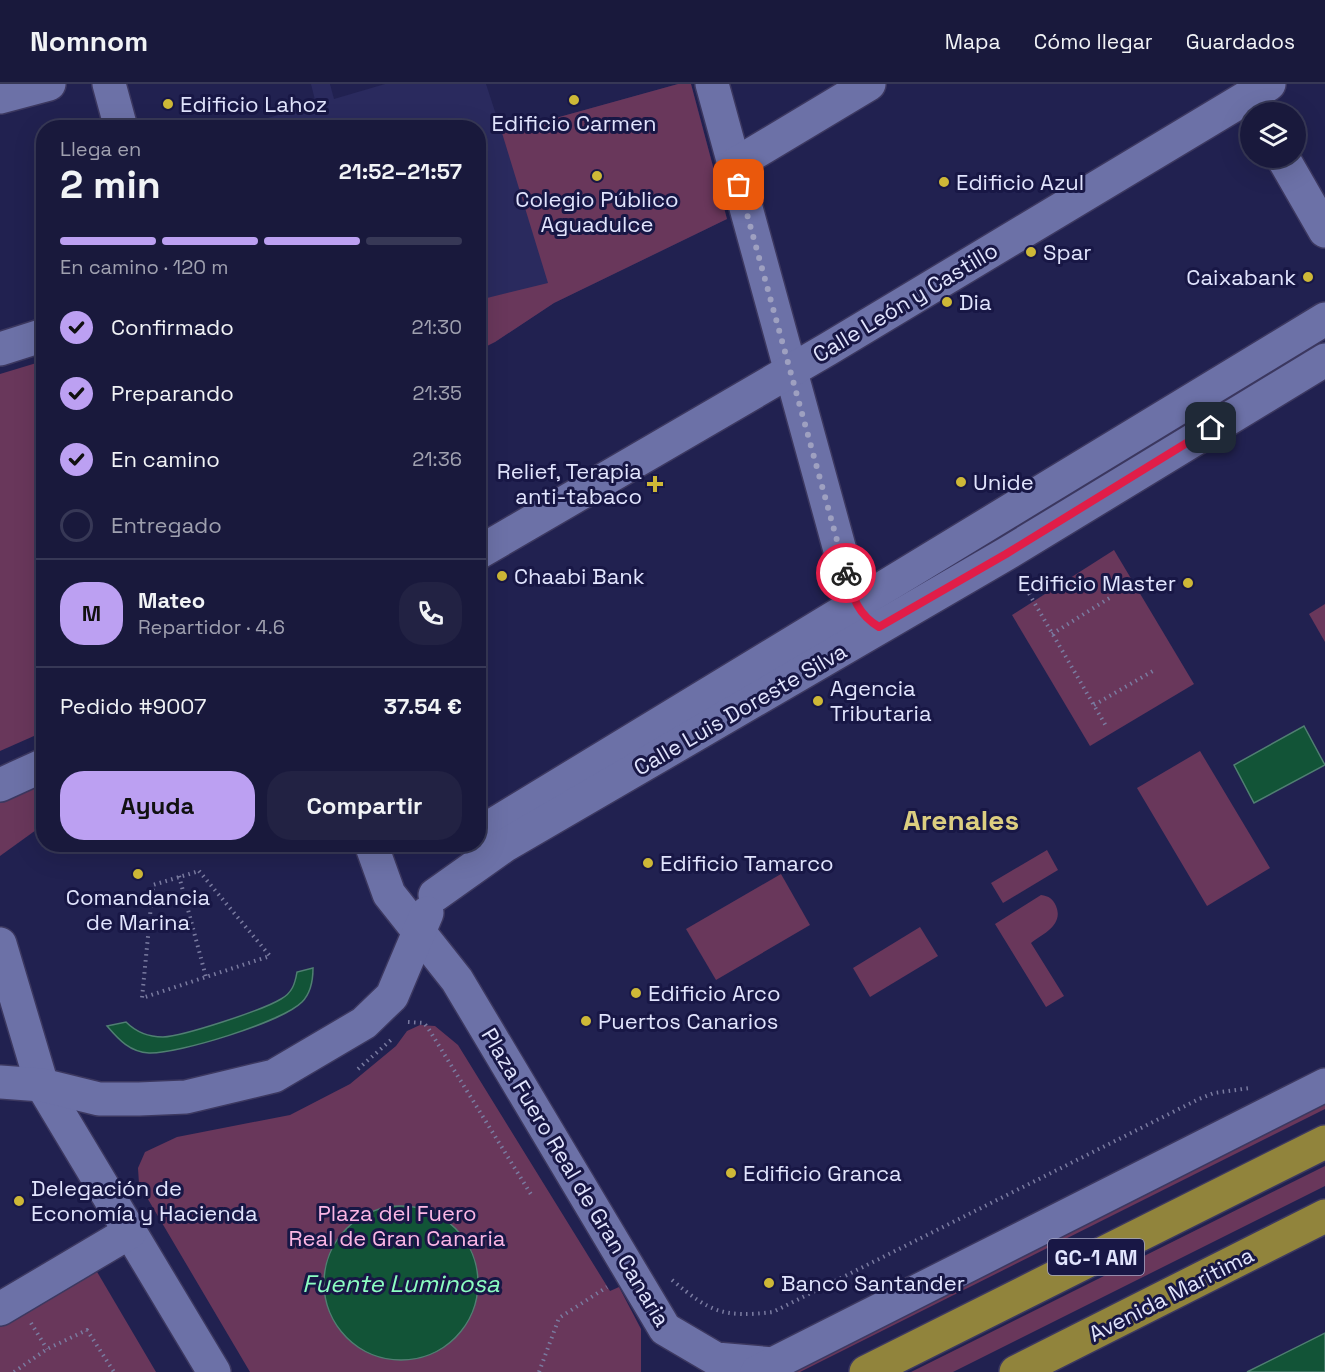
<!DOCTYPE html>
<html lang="es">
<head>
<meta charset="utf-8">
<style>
	:root { --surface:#19193c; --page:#222243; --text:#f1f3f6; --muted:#9fa0af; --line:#373856; --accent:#bca0f2 }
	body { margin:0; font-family:"Space Grotesk",sans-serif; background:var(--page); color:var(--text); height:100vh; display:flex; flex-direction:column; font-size:22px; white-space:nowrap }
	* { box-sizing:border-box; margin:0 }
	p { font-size:20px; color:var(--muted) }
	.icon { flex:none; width:33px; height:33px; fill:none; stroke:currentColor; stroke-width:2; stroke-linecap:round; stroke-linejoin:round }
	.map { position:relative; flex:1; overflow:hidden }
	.sheet { position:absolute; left:36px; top:36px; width:450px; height:732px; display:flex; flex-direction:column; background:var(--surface); border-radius:24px; box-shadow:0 6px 24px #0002,0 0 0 2px var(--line) }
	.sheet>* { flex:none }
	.controls { position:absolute; left:1240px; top:18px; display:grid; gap:12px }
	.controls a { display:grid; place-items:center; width:66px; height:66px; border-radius:50%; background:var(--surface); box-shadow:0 6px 24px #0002,0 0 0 2px var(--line); font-size:30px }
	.pin { position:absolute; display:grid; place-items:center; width:51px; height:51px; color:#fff; margin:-26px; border-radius:12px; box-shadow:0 3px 9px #0006 }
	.courier { position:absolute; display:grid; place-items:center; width:60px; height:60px; margin:-30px; border:4px solid #e11d48; border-radius:50%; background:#fff; color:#222; box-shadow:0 2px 8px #0007 }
	.summary em { font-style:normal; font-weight:700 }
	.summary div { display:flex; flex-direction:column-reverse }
	.summary { display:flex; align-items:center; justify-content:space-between; height:102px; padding:0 24px }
	h1 { font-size:39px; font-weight:700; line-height:45px }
	.bar { display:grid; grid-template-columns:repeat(4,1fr); gap:9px 6px; align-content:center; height:72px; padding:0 24px }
	.bar i { height:8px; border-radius:4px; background:var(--line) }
	.bar .current { background:var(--accent) }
	.bar p { grid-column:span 4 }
	.line { display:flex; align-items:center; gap:15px; padding:0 24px; border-top:2px solid var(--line) }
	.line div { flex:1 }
	.round { display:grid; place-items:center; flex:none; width:63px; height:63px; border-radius:24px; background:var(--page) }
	ol { padding:0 24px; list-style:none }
	li { display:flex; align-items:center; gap:18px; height:66px }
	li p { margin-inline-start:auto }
	li .icon { padding:6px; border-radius:50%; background:var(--accent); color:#111; stroke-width:4 }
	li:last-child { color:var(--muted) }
	li i { width:33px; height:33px; border:3px solid var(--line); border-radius:50% }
	.button { display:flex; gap:12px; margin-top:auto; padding:12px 24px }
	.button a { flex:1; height:69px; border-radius:24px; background:var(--accent); color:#111; font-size:24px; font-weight:700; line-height:69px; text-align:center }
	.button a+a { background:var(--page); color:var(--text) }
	header { display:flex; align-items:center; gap:36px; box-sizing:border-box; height:84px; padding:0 30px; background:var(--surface); border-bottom:2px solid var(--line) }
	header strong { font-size:28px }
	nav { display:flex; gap:33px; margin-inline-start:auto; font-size:21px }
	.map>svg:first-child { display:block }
	.built { fill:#2a2a5e }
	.green { fill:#69375b }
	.water { fill:#125437; stroke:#507f72; stroke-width:1.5 }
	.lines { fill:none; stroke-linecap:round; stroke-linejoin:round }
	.minor-casing { stroke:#3c3860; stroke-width:36 }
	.highway-casing { stroke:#3c3860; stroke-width:36 }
	.path { stroke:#7a7ba0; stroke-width:4; stroke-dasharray:1.5 4.5; stroke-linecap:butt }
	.minor { stroke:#6c71a7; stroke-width:33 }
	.highway { stroke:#91843c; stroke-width:33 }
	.done { stroke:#9ea0c0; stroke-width:6; stroke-dasharray:0 10.8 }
	.route { stroke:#e11d48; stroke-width:8 }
	.poi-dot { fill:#ceb837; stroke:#181745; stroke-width:2 }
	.labels { text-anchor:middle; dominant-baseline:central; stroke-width:6; stroke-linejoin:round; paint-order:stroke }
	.shield { fill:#181745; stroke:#a5a6c6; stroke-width:1.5 }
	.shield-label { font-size:21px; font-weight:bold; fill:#e1e4fd }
	.poi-label { font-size:22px; fill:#e1e4fd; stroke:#181745; text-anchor:start }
	.street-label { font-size:22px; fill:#e1e4fd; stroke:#181745 }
	.park-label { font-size:22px; fill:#fbb6e4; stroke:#181745 }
	.water-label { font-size:24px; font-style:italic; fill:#8cfdc2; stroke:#181745 }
	.district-label { font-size:28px; font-weight:bold; fill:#dcce80; stroke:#181745 }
</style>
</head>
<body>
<header>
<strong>Nomnom</strong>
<nav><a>Mapa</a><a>Cómo llegar</a><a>Guardados</a></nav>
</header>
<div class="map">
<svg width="1325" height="1288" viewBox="0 0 1325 1288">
	<rect width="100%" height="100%" fill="#212150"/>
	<polygon class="built" points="311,0 330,0 334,15 385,0 486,0 502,49 678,0 691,0 727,135 554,219 495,258 479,266 478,44 233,44 316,20"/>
	<g class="green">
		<polygon points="678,0 691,0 727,135 554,219 495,258 479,266 479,216 548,199 502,49"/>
		<polygon points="43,277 43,648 0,667 0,290"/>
		<polygon points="1114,466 1194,600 1090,662 1012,531"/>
		<polygon points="1325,520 1325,558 1309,530"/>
		<polygon points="1200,667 1270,784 1207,822 1137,704"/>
		<polygon points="43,699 43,741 0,772 0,718"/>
		<polygon points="1047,766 1058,786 1003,819 991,799"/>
		<polygon points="781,790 810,841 716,896 686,845"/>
		<path d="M1041,811C1049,812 1053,815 1056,822C1064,841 1043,850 1031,859L1064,912L1046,923L995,840Z"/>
		<polygon points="920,843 938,872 870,913 853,884"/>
		<polygon points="420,941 435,942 458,961 610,1207 619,1203 641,1245 641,1288 250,1288 139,1100 138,1084 145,1068 177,1053 290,1031 350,1000 396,962 407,947"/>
		<polygon points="1325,1013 1325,1025 800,1288 776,1288"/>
		<polygon points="1325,1082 1325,1102 953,1288 911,1288"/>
		<polygon points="93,1181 156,1288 0,1288 0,1236"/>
	</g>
	<g class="water">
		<polygon points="1304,642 1325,681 1254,719 1234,681"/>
		<path d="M313,884C313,896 311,909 302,918C282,938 178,970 149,969C130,968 119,956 107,942L126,938C136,948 148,953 163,953C184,952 263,926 281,915C292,909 295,900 297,888Z"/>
		<circle cx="401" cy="1199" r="77"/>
		<polygon points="1325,1249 1325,1288 1247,1288"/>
	</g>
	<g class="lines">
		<g class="minor-casing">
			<g id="minor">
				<polyline points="109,0 121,44"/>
				<polyline points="712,0 855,521 867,536"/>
				<polyline points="0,13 49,0"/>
				<polyline points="1283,74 1325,147"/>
				<polyline points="734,81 869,0"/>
				<polyline points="0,265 44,251"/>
				<polyline points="478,469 828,265 1269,0"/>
				<polyline points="0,701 44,681"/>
				<polyline points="478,750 1325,235"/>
				<polyline points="371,760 389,810 457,896 665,1245 716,1275 774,1280"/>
				<polyline points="435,811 504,762 1006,470 1325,276"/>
				<polyline points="0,860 42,1001 214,1288"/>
				<polyline points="0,998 42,1001 99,1015 139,1015 186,1013 274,992 364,939 392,912 427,829"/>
				<polyline points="0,1225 130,1148"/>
				<polyline points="757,1288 1325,1001"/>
			</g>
		</g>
		<g class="highway-casing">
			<g id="highway">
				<polyline points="866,1288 1325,1058"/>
				<polyline points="1016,1288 1325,1132"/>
			</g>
		</g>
		<g class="path">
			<polyline points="1020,494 1106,642"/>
			<polyline points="1052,550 1111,513"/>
			<polyline points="1094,621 1153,587"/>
			<polygon points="199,787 270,872 142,914 153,801"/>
			<polyline points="179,792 206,893"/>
			<polyline points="408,938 424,939 428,944 532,1112"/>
			<polyline points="358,985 391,956"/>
			<path d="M672,1196C710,1228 723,1234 773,1228L1199,1015L1214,1009L1250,1004"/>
			<polyline points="31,1239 47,1265"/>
			<polyline points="14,1288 47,1265 87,1246 114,1288"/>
			<polyline points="539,1288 559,1234 607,1203"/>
		</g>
		<use href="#minor" class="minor"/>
		<use href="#highway" class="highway"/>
	</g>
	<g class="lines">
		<polyline class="done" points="739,101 846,489"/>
		<path class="route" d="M846,489C853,513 857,530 879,543L1006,470L1211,344"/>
	</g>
	<g class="poi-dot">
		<circle cx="574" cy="16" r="6"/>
		<circle cx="168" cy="20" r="6"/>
		<circle cx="597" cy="92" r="6"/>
		<circle cx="944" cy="98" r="6"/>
		<circle cx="1031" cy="168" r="6"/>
		<circle cx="1308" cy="193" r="6"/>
		<circle cx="947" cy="218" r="6"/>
		<circle cx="961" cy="398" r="6"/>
		<path d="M652 391h6v6h6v6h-6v6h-6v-6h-6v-6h6z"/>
		<circle cx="502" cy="492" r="6"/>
		<circle cx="1188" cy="499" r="6"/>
		<circle cx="818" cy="617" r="6"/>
		<circle cx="648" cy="779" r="6"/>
		<circle cx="138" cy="790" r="6"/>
		<circle cx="636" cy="909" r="6"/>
		<circle cx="586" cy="937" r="6"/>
		<circle cx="731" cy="1089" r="6"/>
		<circle cx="19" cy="1117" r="6"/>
		<circle cx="769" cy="1199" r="6"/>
	</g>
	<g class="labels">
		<rect class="shield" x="1048" y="1155" width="96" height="36" rx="4.5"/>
		<g class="shield-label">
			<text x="1096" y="1173">GC-1 AM</text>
		</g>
		<g class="poi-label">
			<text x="180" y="20">Edificio Lahoz</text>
			<text x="574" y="39" text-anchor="middle">Edificio Carmen</text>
			<text x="956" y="98">Edificio Azul</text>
			<text x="597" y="115" text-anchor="middle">Colegio Público<tspan x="597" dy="25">Aguadulce</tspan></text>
			<text x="1043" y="168">Spar</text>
			<text x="1296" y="193" text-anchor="end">Caixabank</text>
			<text x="959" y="218">Dia</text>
			<text x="642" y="387" text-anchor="end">Relief, Terapia<tspan x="642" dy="25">anti-tabaco</tspan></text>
			<text x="973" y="398">Unide</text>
			<text x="514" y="492">Chaabi Bank</text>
			<text x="1176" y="499" text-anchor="end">Edificio Master</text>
			<text x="830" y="604">Agencia<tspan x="830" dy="25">Tributaria</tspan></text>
			<text x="660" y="779">Edificio Tamarco</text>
			<text x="138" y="813" text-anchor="middle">Comandancia<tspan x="138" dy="25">de Marina</tspan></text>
			<text x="648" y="909">Edificio Arco</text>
			<text x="598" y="937">Puertos Canarios</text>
			<text x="743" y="1089">Edificio Granca</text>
			<text x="31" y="1104">Delegación de<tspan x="31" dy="25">Economía y Hacienda</tspan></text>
			<text x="781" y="1199">Banco Santander</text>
		</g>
		<g class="street-label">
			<text transform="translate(905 218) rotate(-31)">Calle León y Castillo</text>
			<text transform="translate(740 625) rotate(-30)">Calle Luis Doreste Silva</text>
			<text transform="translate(576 1093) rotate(59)">Plaza Fuero Real de Gran Canaria</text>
			<text transform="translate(1171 1210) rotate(-27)">Avenida Maritima</text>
		</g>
		<g class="park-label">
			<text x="397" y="1129">Plaza del Fuero<tspan x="397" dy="25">Real de Gran Canaria</tspan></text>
		</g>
		<g class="water-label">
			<text x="401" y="1199">Fuente Luminosa</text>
		</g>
		<g class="district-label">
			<text x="961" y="736">Arenales</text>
		</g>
	</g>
</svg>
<div class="controls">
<a><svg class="icon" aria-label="layers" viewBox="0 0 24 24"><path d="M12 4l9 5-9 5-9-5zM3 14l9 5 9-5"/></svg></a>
</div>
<div class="pin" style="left:739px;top:101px;background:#ea580c"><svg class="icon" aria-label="bag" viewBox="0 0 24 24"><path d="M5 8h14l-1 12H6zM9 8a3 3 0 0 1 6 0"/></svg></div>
<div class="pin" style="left:1211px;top:344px;background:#1f2937"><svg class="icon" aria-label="home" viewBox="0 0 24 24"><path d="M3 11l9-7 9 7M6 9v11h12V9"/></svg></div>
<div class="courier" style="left:846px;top:489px"><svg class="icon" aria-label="bike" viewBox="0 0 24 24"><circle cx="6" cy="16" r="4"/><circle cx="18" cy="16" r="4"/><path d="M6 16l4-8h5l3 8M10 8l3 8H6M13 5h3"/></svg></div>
<section class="sheet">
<div class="summary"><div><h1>2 min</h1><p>Llega en</p></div><em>21:52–21:57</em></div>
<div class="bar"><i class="current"></i><i class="current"></i><i class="current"></i><i></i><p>En camino · 120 m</p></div>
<ol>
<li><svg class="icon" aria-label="check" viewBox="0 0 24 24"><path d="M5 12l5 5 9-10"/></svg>Confirmado<p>21:30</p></li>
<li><svg class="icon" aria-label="check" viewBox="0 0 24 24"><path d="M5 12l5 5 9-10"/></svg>Preparando<p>21:35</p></li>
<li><svg class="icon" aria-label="check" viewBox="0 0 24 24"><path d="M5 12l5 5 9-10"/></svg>En camino<p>21:36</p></li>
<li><i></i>Entregado</li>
</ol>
<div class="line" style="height:108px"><b class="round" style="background:var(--accent);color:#111">M</b><div><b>Mateo</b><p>Repartidor · 4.6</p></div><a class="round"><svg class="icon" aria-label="phone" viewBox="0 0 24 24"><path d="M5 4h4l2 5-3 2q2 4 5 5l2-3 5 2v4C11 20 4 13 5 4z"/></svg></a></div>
<div class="line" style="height:78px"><div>Pedido #9007</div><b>37.54 €</b></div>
<div class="button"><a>Ayuda</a><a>Compartir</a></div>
</section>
</div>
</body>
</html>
